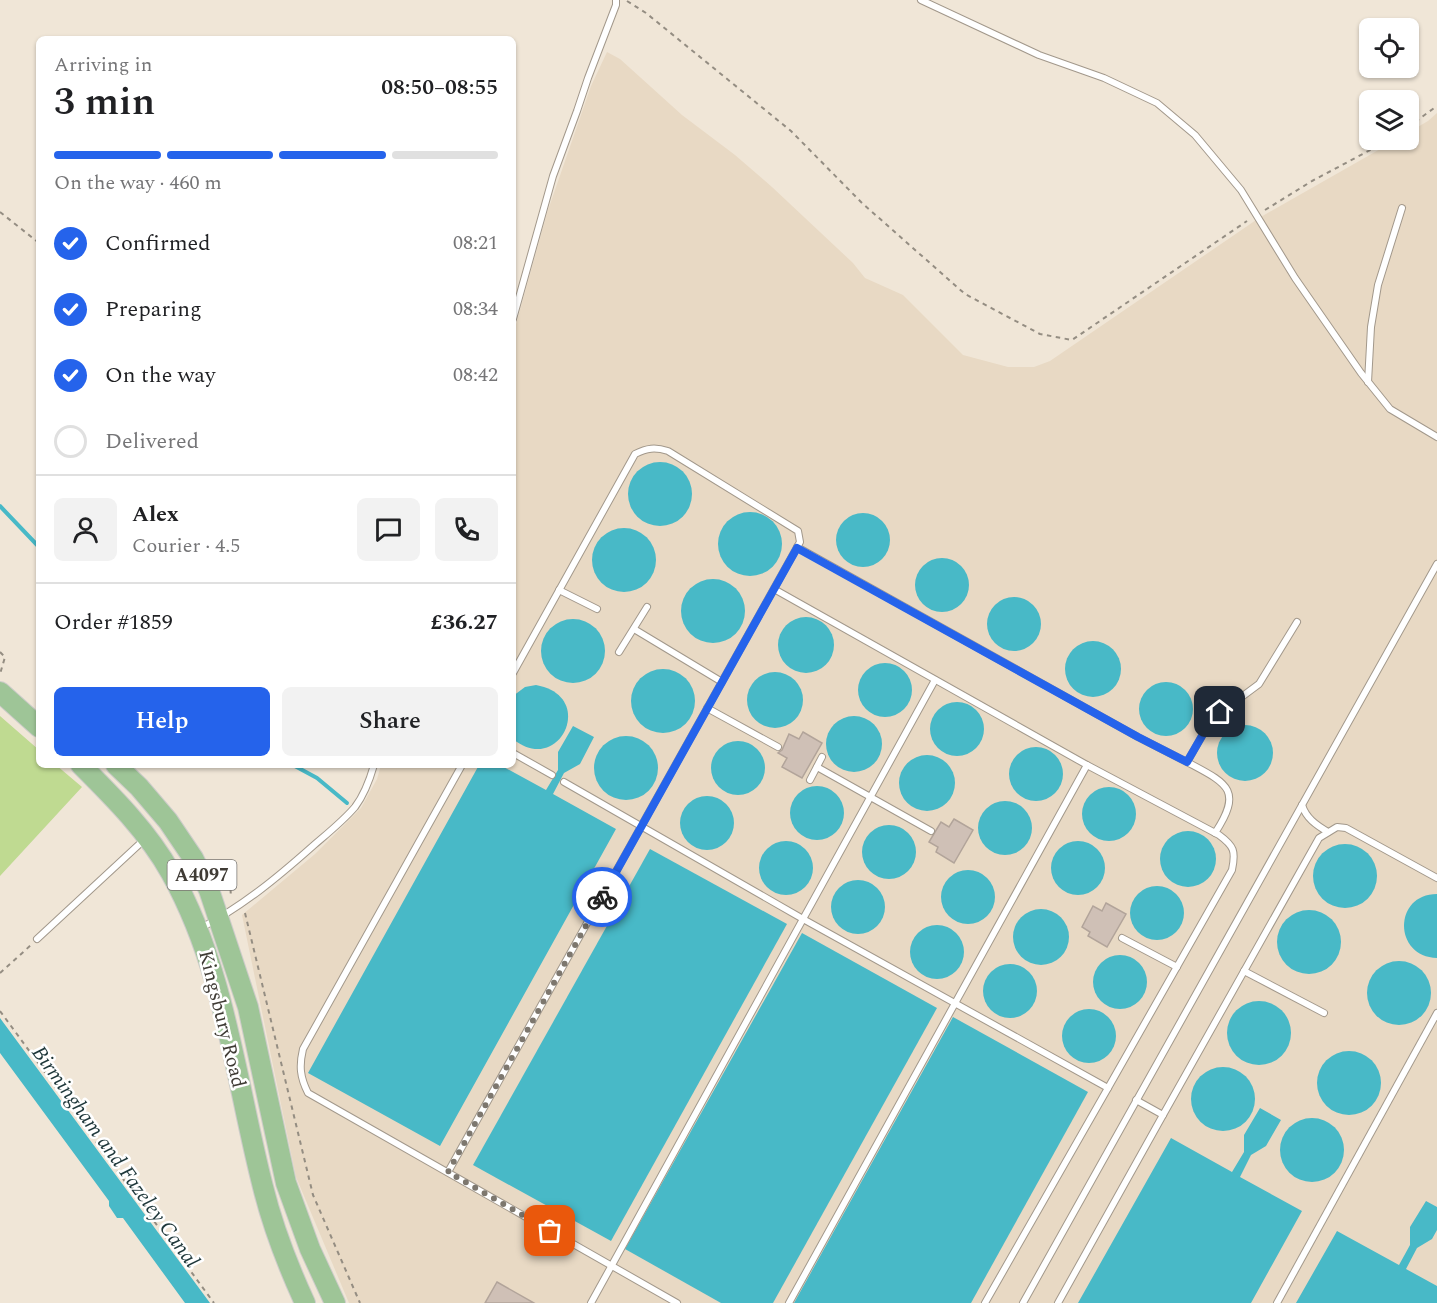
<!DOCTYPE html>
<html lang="en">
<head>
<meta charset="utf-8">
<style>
	:root { --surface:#fff; --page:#f2f2f2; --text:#202124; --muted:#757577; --line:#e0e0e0; --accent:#2563eb }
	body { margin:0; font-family:Spectral,serif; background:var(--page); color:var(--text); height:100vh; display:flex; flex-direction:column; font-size:22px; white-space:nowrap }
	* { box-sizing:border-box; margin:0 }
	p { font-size:20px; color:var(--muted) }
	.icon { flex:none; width:33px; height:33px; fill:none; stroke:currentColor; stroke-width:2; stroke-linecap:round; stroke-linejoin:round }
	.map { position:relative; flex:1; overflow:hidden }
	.panel { position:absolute; left:36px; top:36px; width:480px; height:732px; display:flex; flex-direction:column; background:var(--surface); border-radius:9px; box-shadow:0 2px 4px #0004 }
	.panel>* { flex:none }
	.fabs { position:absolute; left:1359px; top:18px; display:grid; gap:12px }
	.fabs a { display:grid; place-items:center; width:60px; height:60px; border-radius:9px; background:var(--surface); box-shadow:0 2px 4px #0004; font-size:30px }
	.pin { position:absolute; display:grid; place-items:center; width:51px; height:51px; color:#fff; margin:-26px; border-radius:12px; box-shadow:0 3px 9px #0006 }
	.courier { position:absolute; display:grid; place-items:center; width:60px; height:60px; margin:-30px; border:4px solid #2563eb; border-radius:50%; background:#fff; color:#222; box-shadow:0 2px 8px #0007 }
	.overview em { font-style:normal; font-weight:600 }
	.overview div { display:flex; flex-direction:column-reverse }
	.overview { display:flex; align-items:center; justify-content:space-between; height:102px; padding:0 18px }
	h1 { font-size:39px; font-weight:600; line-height:45px }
	.bar { display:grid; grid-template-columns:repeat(4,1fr); gap:9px 6px; align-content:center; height:72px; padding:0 18px }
	.bar i { height:8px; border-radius:4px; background:var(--line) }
	.bar .selected { background:var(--accent) }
	.bar p { grid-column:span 4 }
	.line { display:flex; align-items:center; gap:15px; padding:0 18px; border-top:2px solid var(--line) }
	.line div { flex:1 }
	.round { display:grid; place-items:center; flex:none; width:63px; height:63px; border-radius:9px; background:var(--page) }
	ol { padding:0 18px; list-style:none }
	li { display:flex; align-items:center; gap:18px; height:66px }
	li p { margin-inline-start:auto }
	li .icon { padding:6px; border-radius:50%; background:var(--accent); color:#fff; stroke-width:4 }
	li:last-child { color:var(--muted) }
	li i { width:33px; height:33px; border:3px solid var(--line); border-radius:50% }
	.button { display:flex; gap:12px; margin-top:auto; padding:12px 18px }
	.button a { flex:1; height:69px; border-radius:9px; background:var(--accent); color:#fff; font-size:24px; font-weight:600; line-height:69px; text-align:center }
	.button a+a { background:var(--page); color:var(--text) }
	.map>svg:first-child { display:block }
	.built { fill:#e8d9c4 }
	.green { fill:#bfda91 }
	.water { fill:#48b9c7 }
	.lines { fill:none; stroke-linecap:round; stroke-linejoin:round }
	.stream { stroke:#48b9c7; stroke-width:4 }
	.building { fill:#cfc0b6; stroke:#b2a49a; stroke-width:1.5 }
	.service-casing { stroke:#a2988b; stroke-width:8 }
	.primary-casing { stroke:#cdccca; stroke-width:22 }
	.path { stroke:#948d82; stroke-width:2; stroke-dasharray:4.5 4.5; stroke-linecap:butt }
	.service { stroke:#fff; stroke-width:6 }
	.primary { stroke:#9ec597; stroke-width:20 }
	.done { stroke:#7d776e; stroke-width:6; stroke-dasharray:0 10.8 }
	.route { stroke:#2563eb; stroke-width:8 }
	.labels { text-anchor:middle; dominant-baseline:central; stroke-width:5; stroke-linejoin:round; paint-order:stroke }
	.shield { fill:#fff; stroke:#797672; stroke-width:1.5 }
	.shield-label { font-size:18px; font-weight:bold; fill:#3f3b35 }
	.street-label { font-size:20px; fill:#3f3b35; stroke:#fff }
	.water-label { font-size:21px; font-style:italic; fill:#1e373a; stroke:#fff }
</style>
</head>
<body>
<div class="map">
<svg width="1437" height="1303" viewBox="0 0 1437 1303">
	<rect width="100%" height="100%" fill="#f0e6d7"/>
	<polygon class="built" points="607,52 620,59 682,115 735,155 772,187 853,263 865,278 903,295 963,355 1008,367 1034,367 1050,361 1259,218 1396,140 1408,140 1409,132 1428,121 1437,113 1437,1303 349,1303 296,1177 242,915 315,854 361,808 377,779 381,765 513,765 513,335 547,213 591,86"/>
	<polygon class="green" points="0,716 39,750 39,765 56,765 82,787 0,876"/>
	<g class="water">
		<circle cx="660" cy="494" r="32"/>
		<circle cx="750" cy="544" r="32"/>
		<circle cx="863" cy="540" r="27"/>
		<circle cx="624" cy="560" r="32"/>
		<circle cx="942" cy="585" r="27"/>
		<circle cx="713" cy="611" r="32"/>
		<circle cx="1014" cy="624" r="27"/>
		<circle cx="806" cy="645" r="28"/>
		<circle cx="573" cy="651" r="32"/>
		<circle cx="1093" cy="669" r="28"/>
		<circle cx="885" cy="690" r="27"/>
		<circle cx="663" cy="701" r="32"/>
		<circle cx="775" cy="700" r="28"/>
		<circle cx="1166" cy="709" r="27"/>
		<path d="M536,685C598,696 559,777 513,739V696L525,687Z"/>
		<circle cx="957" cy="729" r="27"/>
		<circle cx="854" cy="744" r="28"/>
		<circle cx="1245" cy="753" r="28"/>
		<polygon points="573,726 594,737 580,764 564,773 553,794 616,829 440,1146 308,1073 479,765 500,765 546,790 558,770 558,752"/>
		<circle cx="626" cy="768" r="32"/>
		<circle cx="738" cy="768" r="27"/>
		<circle cx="1036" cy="774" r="27"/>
		<circle cx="927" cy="783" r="28"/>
		<circle cx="817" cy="813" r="27"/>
		<circle cx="1109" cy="814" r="27"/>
		<circle cx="707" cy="823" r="27"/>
		<circle cx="1005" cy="828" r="27"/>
		<circle cx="889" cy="852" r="27"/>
		<circle cx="1188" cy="859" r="28"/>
		<circle cx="786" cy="868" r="27"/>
		<circle cx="1078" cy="868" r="27"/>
		<circle cx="1345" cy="876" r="32"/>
		<polygon points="650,849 787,924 611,1241 473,1165"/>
		<circle cx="968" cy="897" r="27"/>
		<circle cx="858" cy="907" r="27"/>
		<circle cx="1157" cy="913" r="27"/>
		<path d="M1437,894V958C1393,957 1393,894 1437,894Z"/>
		<circle cx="1041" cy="937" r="28"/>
		<circle cx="1309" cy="942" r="32"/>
		<circle cx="937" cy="952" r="27"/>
		<polygon points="802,933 937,1008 773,1303 721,1303 625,1249"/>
		<circle cx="1120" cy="982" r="27"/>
		<circle cx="1399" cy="993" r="32"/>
		<circle cx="1010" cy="991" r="27"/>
		<circle cx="1259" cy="1033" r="32"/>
		<circle cx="1089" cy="1036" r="27"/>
		<polygon points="953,1017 1088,1092 971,1303 794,1303"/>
		<polygon points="0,1018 210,1303 185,1303 123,1218 117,1218 109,1206 109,1201 0,1053"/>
		<circle cx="1349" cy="1083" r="32"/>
		<circle cx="1223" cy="1099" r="32"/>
		<polygon points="1260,1108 1281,1120 1266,1146 1251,1155 1240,1177 1302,1211 1251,1303 1078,1303 1171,1138 1232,1172 1244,1152 1244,1135"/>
		<circle cx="1312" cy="1150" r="32"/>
		<polygon points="1426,1201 1437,1207 1437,1230 1432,1239 1417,1248 1406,1269 1437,1286 1437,1303 1296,1303 1337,1231 1399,1265 1410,1245 1410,1227"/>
	</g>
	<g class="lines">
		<g class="stream">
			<polyline points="0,506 39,547"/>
			<polyline points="293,765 317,778 347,803"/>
		</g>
	</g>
	<g class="building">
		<polygon points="803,732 822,743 802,778 782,767 787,758 778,753 782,750 789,734 799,739"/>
		<polygon points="954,819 973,830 954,863 936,852 938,847 929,842 941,822 949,827"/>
		<polygon points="1106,903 1126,914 1107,947 1088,936 1090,932 1082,927 1093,906 1102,911"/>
		<polygon points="497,1282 534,1303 485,1303"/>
	</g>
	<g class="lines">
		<g class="service-casing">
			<g id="service">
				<polyline points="921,0 1039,55 1104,78 1157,103 1195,135 1241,190 1295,278 1361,373 1390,409 1437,437"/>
				<polyline points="513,319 553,176 577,111 588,78 616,5 616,0"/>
				<polyline points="1368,382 1371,327 1378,285 1402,208"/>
				<polyline points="797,547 1138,737 1187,762"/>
				<polyline points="774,589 1087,765 789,1303"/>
				<polyline points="559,590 597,609"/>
				<polyline points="634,629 722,682"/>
				<polyline points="619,652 647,607"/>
				<polyline points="707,708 778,747"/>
				<polyline points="513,753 552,775"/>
				<path d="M462,765L303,1049C299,1066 300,1077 308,1093L677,1303"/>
				<path d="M1087,765L1219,835C1234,846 1236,851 1232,870L1108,1088"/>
				<polyline points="817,767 931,831"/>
				<polyline points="810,780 822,757"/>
				<polyline points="564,782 803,919 1108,1088 985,1303"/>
				<path d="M1302,805C1306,818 1316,825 1328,832"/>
				<path d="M1215,833C1244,789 1226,783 1187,762L1206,729L1220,713L1259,684L1297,622"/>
				<path d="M199,929C242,907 278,877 314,845C328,833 343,821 355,807C364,795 370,779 374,765"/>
				<polyline points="1122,938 1177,967"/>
				<polyline points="37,939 146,838"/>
				<polyline points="1244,971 1324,1013"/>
				<polyline points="1163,1115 1319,838 1337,827 1346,828 1437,878"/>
				<path d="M448,1172L800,542L798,531L668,451C655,447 647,448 635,454L513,673"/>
				<polyline points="591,1303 935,680"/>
				<polyline points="1023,1303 1437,564"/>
				<polyline points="1058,1303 1163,1115 1136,1100"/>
				<polyline points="1277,1303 1437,1013"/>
			</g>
		</g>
		<g class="primary-casing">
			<g id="primary">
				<polyline points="0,692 39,727"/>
				<path d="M81,765C114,798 148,832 171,873C225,969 236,1082 263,1187C273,1228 288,1266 305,1303"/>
				<polyline points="116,765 139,787 168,821 193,858 209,890 248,1007 286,1183 310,1249 335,1303"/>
			</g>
		</g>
		<g class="path">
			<polyline points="627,1 646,13 791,131 862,203 965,294 1040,334 1072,340 1247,221"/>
			<polyline points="1408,127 1437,106"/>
			<polyline points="1265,210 1312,181 1389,140"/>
			<polyline points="0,212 39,243"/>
			<polyline points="0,652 5,657 0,674"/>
			<polyline points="230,880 231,898"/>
			<polyline points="245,913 313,1195 360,1303"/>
			<polyline points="0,973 31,945"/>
			<polyline points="0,1011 214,1303"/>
		</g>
		<use href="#service" class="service"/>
		<use href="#primary" class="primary"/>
	</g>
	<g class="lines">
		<polyline class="done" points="550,1231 448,1172 602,897"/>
		<polyline class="route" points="602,897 797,548 1138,737 1187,762 1206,729 1220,712"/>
	</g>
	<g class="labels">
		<rect class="shield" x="167.5" y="860" width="69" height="30" rx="4.5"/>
		<g class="shield-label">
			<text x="202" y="875">A4097</text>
		</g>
		<g class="street-label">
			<text transform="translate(222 1019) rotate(76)">Kingsbury Road</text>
		</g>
		<g class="water-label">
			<text transform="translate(115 1157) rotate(54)">Birmingham and Fazeley Canal</text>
		</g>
	</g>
</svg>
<div class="fabs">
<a><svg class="icon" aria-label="locate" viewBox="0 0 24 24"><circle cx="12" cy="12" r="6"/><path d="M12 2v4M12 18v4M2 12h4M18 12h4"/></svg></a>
<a><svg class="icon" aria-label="layers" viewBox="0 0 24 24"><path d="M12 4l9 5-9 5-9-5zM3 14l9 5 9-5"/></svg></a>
</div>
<div class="pin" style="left:550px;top:1231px;background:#ea580c"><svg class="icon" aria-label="bag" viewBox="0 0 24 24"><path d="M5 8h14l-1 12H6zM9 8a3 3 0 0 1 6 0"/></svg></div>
<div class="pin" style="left:1220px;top:712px;background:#1f2937"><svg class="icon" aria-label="home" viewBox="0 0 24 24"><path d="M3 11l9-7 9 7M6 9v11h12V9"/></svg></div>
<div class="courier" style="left:602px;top:897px"><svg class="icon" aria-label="bike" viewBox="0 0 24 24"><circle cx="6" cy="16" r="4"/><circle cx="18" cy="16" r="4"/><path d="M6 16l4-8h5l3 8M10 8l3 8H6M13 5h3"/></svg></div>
<section class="panel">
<div class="overview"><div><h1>3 min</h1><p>Arriving in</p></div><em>08:50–08:55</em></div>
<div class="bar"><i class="selected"></i><i class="selected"></i><i class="selected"></i><i></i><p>On the way · 460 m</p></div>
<ol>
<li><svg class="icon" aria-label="check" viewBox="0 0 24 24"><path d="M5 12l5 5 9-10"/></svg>Confirmed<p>08:21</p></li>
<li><svg class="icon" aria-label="check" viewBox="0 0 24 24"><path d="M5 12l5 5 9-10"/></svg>Preparing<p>08:34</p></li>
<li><svg class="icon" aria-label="check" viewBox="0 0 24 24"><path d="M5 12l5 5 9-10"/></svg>On the way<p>08:42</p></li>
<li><i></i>Delivered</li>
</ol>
<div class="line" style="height:108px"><a class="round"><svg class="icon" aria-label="person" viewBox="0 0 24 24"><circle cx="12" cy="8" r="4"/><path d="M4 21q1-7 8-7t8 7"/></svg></a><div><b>Alex</b><p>Courier · 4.5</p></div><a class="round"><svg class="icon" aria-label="chat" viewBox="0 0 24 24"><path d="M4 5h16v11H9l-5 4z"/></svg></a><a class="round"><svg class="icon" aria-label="phone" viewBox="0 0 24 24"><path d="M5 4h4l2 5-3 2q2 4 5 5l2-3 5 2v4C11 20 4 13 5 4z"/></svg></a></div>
<div class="line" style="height:78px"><div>Order #1859</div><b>£36.27</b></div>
<div class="button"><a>Help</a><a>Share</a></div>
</section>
</div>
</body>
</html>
